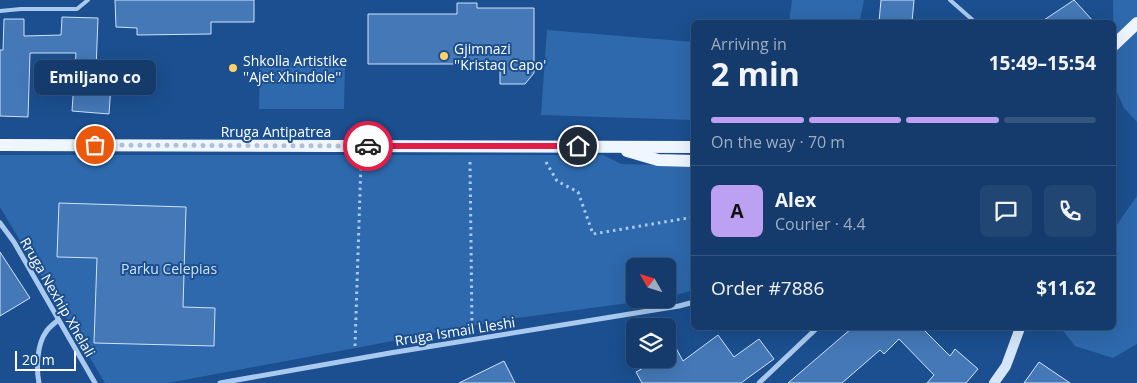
<!DOCTYPE html>
<html lang="en">
<head>
<meta charset="utf-8">
<style>
	:root { --surface:#143b6b; --page:#214673; --text:#f1f3f6; --muted:#9dadc1; --line:#33557e; --accent:#bca0f2 }
	body { margin:0; font-family:"Open Sans",sans-serif; background:var(--page); color:var(--text); height:100vh; display:flex; flex-direction:column; font-size:19px; white-space:nowrap }
	* { box-sizing:border-box; margin:0 }
	p { font-size:16px; color:var(--muted) }
	.icon { flex:none; width:28px; height:28px; fill:none; stroke:currentColor; stroke-width:2; stroke-linecap:round; stroke-linejoin:round }
	.map { position:relative; flex:1; overflow:hidden }
	.panel { position:absolute; left:691px; top:20px; width:425px; height:310px; display:flex; flex-direction:column; background:var(--surface); border-radius:8px; box-shadow:0 5px 20px #0002,0 0 0 1px var(--line) }
	.panel>* { flex:none }
	.needle { width:32px; rotate:309deg }
	.tools { position:absolute; left:626px; top:258px; display:grid; gap:10px }
	.tools a { display:grid; place-items:center; width:50px; height:50px; border-radius:8px; background:var(--surface); box-shadow:0 5px 20px #0002,0 0 0 1px var(--line); font-size:25px }
	.scale { position:absolute; left:15px; bottom:12px; width:61px; box-sizing:border-box; padding-left:5px; border:2px solid #fff; border-top:0; font-size:14px; line-height:18px; white-space:nowrap; color:#fff; -webkit-text-stroke:4px #1b4f8f; paint-order:stroke }
	.pin { position:absolute; display:grid; place-items:center; width:42px; height:42px; color:#fff; margin:-21px; border:2px solid #fff; border-radius:50%; box-shadow:0 1px 5px #0007 }
	.courier { position:absolute; display:grid; place-items:center; width:50px; height:50px; margin:-25px; border:4px solid #e11d48; border-radius:50%; background:#fff; color:#222; box-shadow:0 1px 6px #0007 }
	.bubble { position:absolute; height:35px; border-radius:8px; background:var(--surface); box-shadow:0 5px 20px #0002,0 0 0 1px var(--line); font-size:16px; font-weight:700; line-height:35px; text-align:center }
	.head em { font-style:normal; font-weight:700 }
	.head div { display:flex; flex-direction:column-reverse }
	.head { display:flex; align-items:center; justify-content:space-between; height:85px; padding:0 20px }
	h1 { font-size:32px; font-weight:700; line-height:38px }
	.bar { display:grid; grid-template-columns:repeat(4,1fr); gap:8px 5px; align-content:center; height:60px; padding:0 20px }
	.bar i { height:6px; border-radius:4px; background:var(--line) }
	.bar .current { background:var(--accent) }
	.bar p { grid-column:span 4 }
	.line { display:flex; align-items:center; gap:12px; padding:0 20px; border-top:1px solid var(--line) }
	.line div { flex:1 }
	.round { display:grid; place-items:center; flex:none; width:52px; height:52px; border-radius:8px; background:var(--page) }
	.map>svg:first-child { display:block }
	.green { fill:#2e69ad }
	.building { fill:#4478b7; stroke:#cfe3fa }
	.lines { fill:none; stroke-linecap:round; stroke-linejoin:round }
	.path { stroke:#a9c9ee; stroke-width:3; stroke-dasharray:2.5 4; stroke-linecap:butt }
	.lane { stroke:#a9c9ee; stroke-width:4 }
	.street { stroke:#a9c9ee; stroke-width:5 }
	.secondary { stroke:#d6e6fa; stroke-width:10 }
	.primary { stroke:#f0f6ff; stroke-width:12 }
	.done { stroke:#afc1d8; stroke-width:5; stroke-dasharray:0 9 }
	.route { stroke:#e11d48; stroke-width:6 }
	.poi-dot { fill:#ffd166; stroke:#1b4f8f; stroke-width:2 }
	.labels { text-anchor:middle; dominant-baseline:central; stroke-width:4; stroke-linejoin:round; paint-order:stroke }
	.poi-label { font-size:14px; fill:#fff; stroke:#1b4f8f; text-anchor:start }
	.street-label { font-size:14px; fill:#fff; stroke:#1b4f8f }
	.park-label { font-size:14px; fill:#cfe3fa; stroke:#1b4f8f }
</style>
</head>
<body>
<div class="map">
<svg width="1137" height="383" viewBox="0 0 1137 383">
	<rect width="100%" height="100%" fill="#1b4f8f"/>
	<g class="green">
		<polygon points="792,0 864,0 860,20 863,22 789,22"/>
		<polygon points="1113,0 1137,0 1137,122 1124,108 1114,86"/>
		<polygon points="547,30 694,42 694,120 541,115"/>
		<polygon points="260,62 345,62 344,109 259,109"/>
		<polygon points="0,155 603,155 621,164 694,166 694,290 668,297 668,266 635,266 635,299 658,299 510,319 168,383 105,383 0,207"/>
		<polygon points="1137,196 1137,344 1113,358 1075,346 1061,328 1114,328 1114,229"/>
	</g>
	<g class="building">
		<polygon points="115,0 254,0 254,22 211,22 211,34 137,35 137,28 116,27"/>
		<polygon points="881,0 914,0 912,22 879,22"/>
		<polygon points="1074,0 1094,22 1041,22"/>
		<polygon points="457,3 477,3 477,8 534,8 534,73 525,84 500,84 500,64 368,64 368,14 457,14"/>
		<polygon points="62,17 98,18 96,70 112,71 109,114 72,111 76,53 30,53 28,117 0,116 0,50 3,50 4,19 24,19 24,36 61,35"/>
		<polygon points="59,203 186,207 183,307 215,308 214,346 94,343 97,258 57,257"/>
		<polygon points="0,252 30,298 0,316"/>
		<polygon points="852,328 922,328 950,356 955,349 978,369 966,383 927,383 934,375 899,339 884,354 880,350 842,383 788,383"/>
		<polygon points="718,335 734,357 759,339 774,359 741,383 642,383 636,372 659,359 668,359 668,354 676,348 683,361"/>
		<polygon points="504,361 515,383 459,383"/>
		<polygon points="1039,362 1070,383 1024,383"/>
	</g>
	<g class="lines">
		<g class="path">
			<polyline points="470,162 472,328"/>
			<polyline points="546,162 557,181 578,192 593,234 694,217"/>
			<polyline points="355,346 361,162"/>
		</g>
		<g class="lane">
			<polyline points="950,0 975,22"/>
			<polyline points="0,11 21,9 77,9 88,0"/>
		</g>
		<g class="street">
			<polyline points="0,223 14,242 95,383"/>
			<path d="M39,383C36,368 37,344 46,332C49,327 54,324 58,320"/>
			<polyline points="220,383 390,353 679,306 694,302"/>
			<polyline points="759,383 817,328"/>
		</g>
		<polyline class="secondary" points="994,383 1006,366 1020,328"/>
		<g class="primary">
			<polyline points="1114,45 1137,23"/>
			<polyline points="0,145 694,147"/>
			<polyline points="627,151 658,160 694,161"/>
		</g>
	</g>
	<g class="lines">
		<polyline class="done" points="95,145 368,146"/>
		<polyline class="route" points="368,146 578,146"/>
	</g>
	<g class="poi-dot">
		<circle cx="444" cy="56" r="5"/>
		<circle cx="233" cy="68" r="5"/>
	</g>
	<g class="labels">
		<g class="poi-label">
			<text x="454" y="48">Gjimnazi<tspan x="454" dy="16">''Kristaq Capo'</tspan></text>
			<text x="243" y="60">Shkolla Artistike<tspan x="243" dy="16">''Ajet Xhindole''</tspan></text>
		</g>
		<g class="street-label">
			<text x="276" y="131">Rruga Antipatrea</text>
			<text transform="translate(58 297) rotate(60)">Rruga Nexhip Xhelali</text>
			<text transform="translate(455 331) rotate(-9)">Rruga Ismail Lleshi</text>
		</g>
		<g class="park-label">
			<text x="169" y="268">Parku Celepias</text>
		</g>
	</g>
</svg>
<div class="tools">
<a><svg class="needle" viewBox="-14 -14 28 28"><path d="M0-13l5 13h-10z" fill="#e53935"/><path d="M0 13l5-13h-10z" fill="#9dadc1"/></svg></a>
<a><svg class="icon" aria-label="layers" viewBox="0 0 24 24"><path d="M12 4l9 5-9 5-9-5zM3 14l9 5 9-5"/></svg></a>
</div>
<div class="scale">20 m</div>
<div class="pin" style="left:95px;top:145px;background:#ea580c"><svg class="icon" aria-label="bag" viewBox="0 0 24 24"><path d="M5 8h14l-1 12H6zM9 8a3 3 0 0 1 6 0"/></svg></div>
<div class="pin" style="left:578px;top:146px;background:#1f2937"><svg class="icon" aria-label="home" viewBox="0 0 24 24"><path d="M3 11l9-7 9 7M6 9v11h12V9"/></svg></div>
<div class="courier" style="left:368px;top:146px"><svg class="icon" aria-label="car" viewBox="0 0 24 24"><path d="M5 17H2v-5l4-1 3-4h7l3 4 3 1v5h-3M9 17h6M6 11h13"/><circle cx="7" cy="17" r="2"/><circle cx="17" cy="17" r="2"/></svg></div>
<div class="bubble" style="left:34px;top:60px;width:122px">Emiljano co</div>
<section class="panel">
<div class="head"><div><h1>2 min</h1><p>Arriving in</p></div><em>15:49–15:54</em></div>
<div class="bar"><i class="current"></i><i class="current"></i><i class="current"></i><i></i><p>On the way · 70 m</p></div>
<div class="line" style="height:90px"><b class="round" style="background:var(--accent);color:#111">A</b><div><b>Alex</b><p>Courier · 4.4</p></div><a class="round"><svg class="icon" aria-label="chat" viewBox="0 0 24 24"><path d="M4 5h16v11H9l-5 4z"/></svg></a><a class="round"><svg class="icon" aria-label="phone" viewBox="0 0 24 24"><path d="M5 4h4l2 5-3 2q2 4 5 5l2-3 5 2v4C11 20 4 13 5 4z"/></svg></a></div>
<div class="line" style="height:65px"><div>Order #7886</div><b>$11.62</b></div>
</section>
</div>
</body>
</html>
